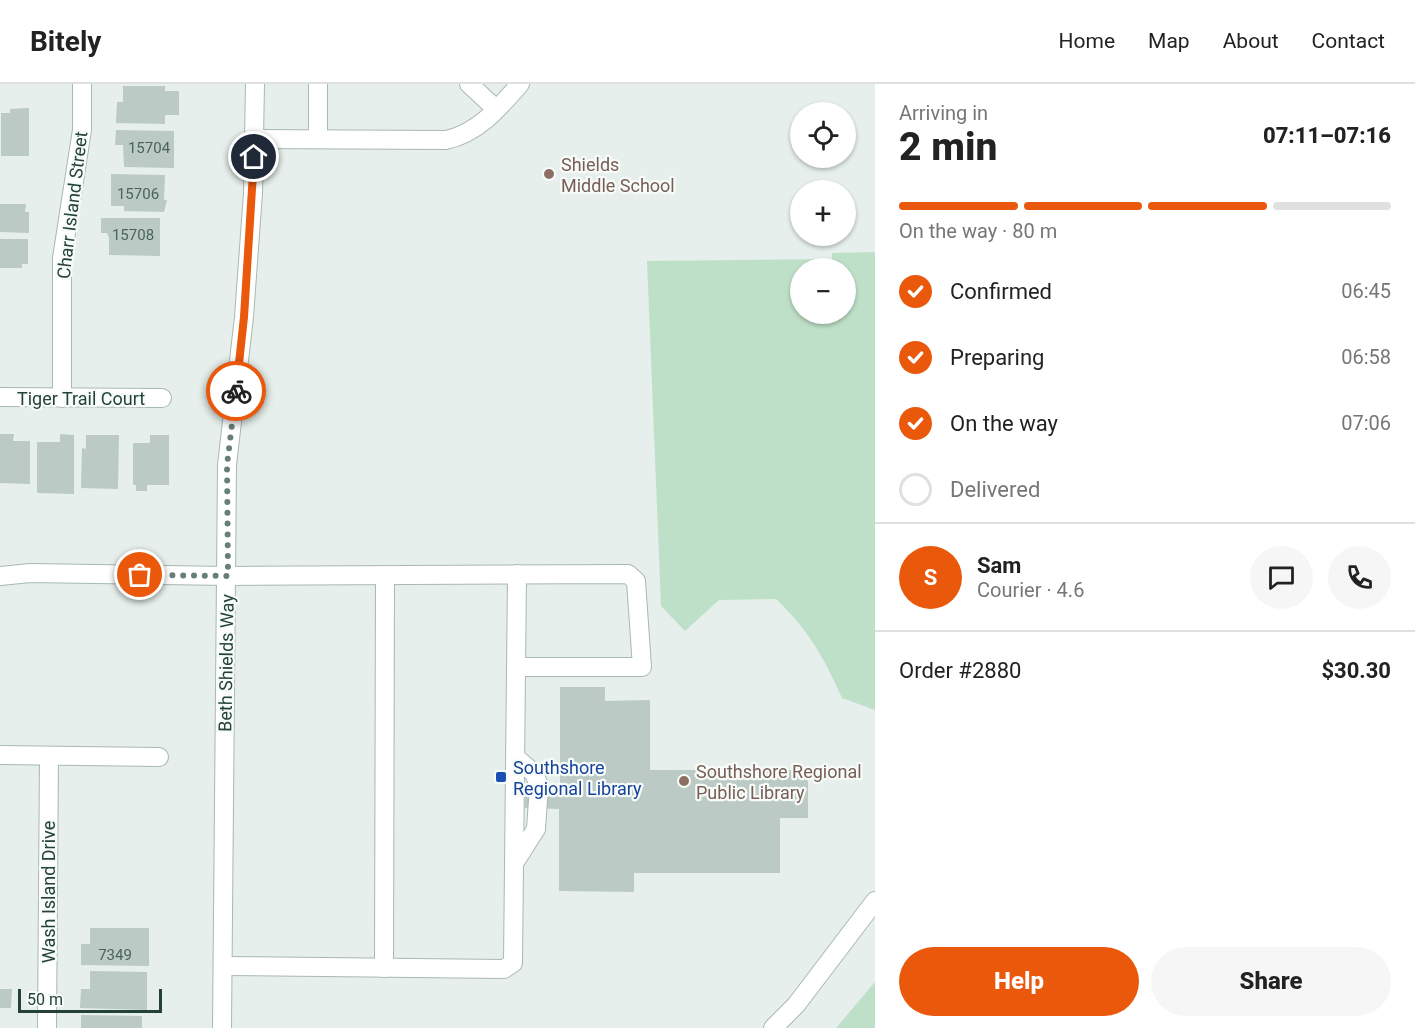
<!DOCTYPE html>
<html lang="en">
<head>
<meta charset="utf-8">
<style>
	:root { --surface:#fff; --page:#f6f6f6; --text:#222; --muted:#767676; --line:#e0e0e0; --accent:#ea580c }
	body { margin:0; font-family:Roboto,sans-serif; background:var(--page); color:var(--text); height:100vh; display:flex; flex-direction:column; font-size:22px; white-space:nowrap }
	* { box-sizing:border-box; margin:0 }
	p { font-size:20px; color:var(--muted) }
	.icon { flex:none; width:33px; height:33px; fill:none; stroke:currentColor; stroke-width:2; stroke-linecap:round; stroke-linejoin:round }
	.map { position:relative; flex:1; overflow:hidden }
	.side { display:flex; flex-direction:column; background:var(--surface); width:540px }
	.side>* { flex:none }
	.fabs { position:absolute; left:790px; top:18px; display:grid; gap:12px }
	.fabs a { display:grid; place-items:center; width:66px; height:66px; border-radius:50%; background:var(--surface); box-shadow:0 2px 4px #0004; font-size:30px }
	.scale { position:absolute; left:18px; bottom:15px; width:144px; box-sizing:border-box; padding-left:6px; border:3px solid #24423a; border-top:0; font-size:16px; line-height:21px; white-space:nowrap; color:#24423a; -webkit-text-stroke:4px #f7fbf9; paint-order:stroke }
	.pin { position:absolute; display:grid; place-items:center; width:51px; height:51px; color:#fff; margin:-26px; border:3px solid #fff; border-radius:50%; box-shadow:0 2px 6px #0007 }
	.courier { position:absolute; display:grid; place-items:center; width:60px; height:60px; margin:-30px; border:4px solid #ea580c; border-radius:50%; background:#fff; color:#222; box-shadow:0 2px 8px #0007 }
	.head em { font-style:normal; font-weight:800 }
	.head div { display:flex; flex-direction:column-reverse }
	.head { display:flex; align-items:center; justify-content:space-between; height:102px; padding:0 24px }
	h1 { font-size:39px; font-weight:800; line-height:45px }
	.bar { display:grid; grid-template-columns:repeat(4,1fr); gap:9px 6px; align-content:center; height:72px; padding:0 24px }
	.bar i { height:8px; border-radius:4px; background:var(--line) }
	.bar .current { background:var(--accent) }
	.bar p { grid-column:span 4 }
	.line { display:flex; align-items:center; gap:15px; padding:0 24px; border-top:2px solid var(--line) }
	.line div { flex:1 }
	.round { display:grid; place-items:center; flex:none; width:63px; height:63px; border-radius:32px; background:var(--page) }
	ol { padding:0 24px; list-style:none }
	li { display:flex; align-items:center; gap:18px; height:66px }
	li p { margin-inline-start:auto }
	li .icon { padding:6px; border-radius:50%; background:var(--accent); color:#fff; stroke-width:4 }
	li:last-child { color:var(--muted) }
	li i { width:33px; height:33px; border:3px solid var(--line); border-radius:50% }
	.button { display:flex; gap:12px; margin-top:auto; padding:12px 24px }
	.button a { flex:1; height:69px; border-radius:36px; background:var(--accent); color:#fff; font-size:24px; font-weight:800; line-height:69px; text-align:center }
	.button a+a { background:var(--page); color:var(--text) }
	header { display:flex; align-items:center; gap:36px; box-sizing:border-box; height:84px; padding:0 30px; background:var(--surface); border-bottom:2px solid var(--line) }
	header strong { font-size:28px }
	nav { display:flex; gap:33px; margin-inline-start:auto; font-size:21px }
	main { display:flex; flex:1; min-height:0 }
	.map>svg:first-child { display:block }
	.green { fill:#bfe0c8; fill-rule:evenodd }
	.building { fill:#bbcac4 }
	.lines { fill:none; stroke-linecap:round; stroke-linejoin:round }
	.minor-casing { stroke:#a8b8b2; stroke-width:20 }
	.minor { stroke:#fff; stroke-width:18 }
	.done { stroke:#687f78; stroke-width:6; stroke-dasharray:0 10.8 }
	.route { stroke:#ea580c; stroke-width:8 }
	.education-dot { fill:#8d6e63; stroke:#f7fbf9; stroke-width:2 }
	.transit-dot { fill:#1a4fb4; stroke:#f7fbf9; stroke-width:2 }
	.labels { text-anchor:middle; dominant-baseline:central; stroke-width:4.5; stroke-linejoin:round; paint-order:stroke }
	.number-label { font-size:15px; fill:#4a645c }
	.education-label { font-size:18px; fill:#785e54; stroke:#f7fbf9; text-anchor:start }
	.street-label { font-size:18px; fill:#24423a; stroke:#f7fbf9 }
	.transit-label { font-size:18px; fill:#164399; stroke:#f7fbf9; text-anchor:start }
</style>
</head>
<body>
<header>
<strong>Bitely</strong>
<nav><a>Home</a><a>Map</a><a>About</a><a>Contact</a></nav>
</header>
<main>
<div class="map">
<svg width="875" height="944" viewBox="0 0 875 944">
	<rect width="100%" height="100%" fill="#e6efeb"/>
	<g class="green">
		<path d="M875,168V626L842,614C823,572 810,548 776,515L719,516L685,547L661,522L647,177L832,175V169ZM801,184H846V230H801Z"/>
		<polygon points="875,898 875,944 836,944"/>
	</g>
	<g class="building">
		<polygon points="123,2 165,2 165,7 179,7 179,31 165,31 165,40 116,39 117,18 123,18"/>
		<polygon points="29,24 29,72 1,72 1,29 10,29 10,25"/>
		<polygon points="116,46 174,47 174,84 124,83 123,61 115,61"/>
		<polygon points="111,90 165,91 164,116 167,116 164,128 124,127 124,122 111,122"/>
		<polygon points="0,120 26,120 25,128 29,128 29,149 0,148"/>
		<polygon points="101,134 160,134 160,172 109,171 109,154 107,149 101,149"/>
		<polygon points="0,155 28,155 28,180 22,180 22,184 0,184"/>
		<polygon points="0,350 14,350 13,357 30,357 30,400 0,399"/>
		<polygon points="60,350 74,351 74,410 37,409 37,358 60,358"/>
		<polygon points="86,351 119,351 118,405 81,404 82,364 86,365"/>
		<polygon points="150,351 169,351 169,401 147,401 147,407 136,407 136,401 133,401 133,359 150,359"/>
		<polygon points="560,603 605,603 605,617 650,616 650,686 808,686 808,734 780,734 780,789 634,789 634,808 559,807 559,725 525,724 525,709 560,710"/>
		<polygon points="90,844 149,844 149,882 81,881 81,860 90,860"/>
		<polygon points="90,887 147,888 147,926 80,924 81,905 90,905"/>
		<polygon points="0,905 12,905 11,924 0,924"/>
		<polygon points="81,931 142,932 142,944 81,944"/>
	</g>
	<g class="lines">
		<g class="minor-casing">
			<g id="minor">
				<polyline points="469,0 496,25"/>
				<path d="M254,55L446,56C478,49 499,24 520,0"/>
				<polyline points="318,55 318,0"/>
				<polyline points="0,313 162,314"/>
				<polyline points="62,314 62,174 82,46 82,0"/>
				<polyline points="0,492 30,489 228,492 628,490 636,497 642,583 517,583"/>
				<polyline points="0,671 159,673"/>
				<polyline points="515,778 536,745 539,702 534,689 516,674"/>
				<polyline points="223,882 504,885 513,879 517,490"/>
				<polyline points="384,884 385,491"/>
				<polyline points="47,944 49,672"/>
				<polyline points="222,944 227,381 244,233 253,109 255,0"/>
				<polyline points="773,944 796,921 875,817"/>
			</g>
		</g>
		<use href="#minor" class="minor"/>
	</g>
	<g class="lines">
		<polyline class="done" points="140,491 228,492 227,381 236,307"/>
		<polyline class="route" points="236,307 244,233 254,73"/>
	</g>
	<g class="education-dot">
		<circle cx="549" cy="90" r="6"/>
		<circle cx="684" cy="697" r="6"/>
	</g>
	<rect class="transit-dot" x="495" y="687" width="12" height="12" rx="3"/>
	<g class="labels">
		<g class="number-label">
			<text x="149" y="64">15704</text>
			<text x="138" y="110">15706</text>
			<text x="133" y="151">15708</text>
			<text x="115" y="871">7349</text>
		</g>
		<g class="education-label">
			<text x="561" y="80">Shields<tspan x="561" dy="21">Middle School</tspan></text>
			<text x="696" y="687">Southshore Regional<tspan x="696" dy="21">Public Library</tspan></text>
		</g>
		<g class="street-label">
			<text transform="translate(72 121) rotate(-83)">Charr Island Street</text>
			<text x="81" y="314">Tiger Trail Court</text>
			<text transform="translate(226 579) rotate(-89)">Beth Shields Way</text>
			<text transform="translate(48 808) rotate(-90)">Wash Island Drive</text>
		</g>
		<g class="transit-label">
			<text x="513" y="683">Southshore<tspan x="513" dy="21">Regional Library</tspan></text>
		</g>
	</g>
</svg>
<div class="fabs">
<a><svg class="icon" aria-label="locate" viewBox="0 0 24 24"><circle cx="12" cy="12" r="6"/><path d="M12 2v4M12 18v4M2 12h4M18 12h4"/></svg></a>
<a>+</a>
<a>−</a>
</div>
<div class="scale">50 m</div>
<div class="pin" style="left:140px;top:491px;background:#ea580c"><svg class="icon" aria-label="bag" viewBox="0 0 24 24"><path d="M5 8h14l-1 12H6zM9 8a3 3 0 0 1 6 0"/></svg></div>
<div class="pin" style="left:254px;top:73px;background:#1f2937"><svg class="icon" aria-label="home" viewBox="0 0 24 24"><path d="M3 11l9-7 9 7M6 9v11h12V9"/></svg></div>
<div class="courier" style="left:236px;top:307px"><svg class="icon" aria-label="bike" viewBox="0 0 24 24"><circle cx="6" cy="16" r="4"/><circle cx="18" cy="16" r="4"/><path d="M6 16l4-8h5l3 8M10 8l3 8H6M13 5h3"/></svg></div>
</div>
<section class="side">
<div class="head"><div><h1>2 min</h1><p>Arriving in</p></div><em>07:11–07:16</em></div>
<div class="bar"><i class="current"></i><i class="current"></i><i class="current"></i><i></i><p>On the way · 80 m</p></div>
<ol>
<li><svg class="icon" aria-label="check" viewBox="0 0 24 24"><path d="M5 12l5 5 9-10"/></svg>Confirmed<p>06:45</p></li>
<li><svg class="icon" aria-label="check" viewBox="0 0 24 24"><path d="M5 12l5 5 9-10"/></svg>Preparing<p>06:58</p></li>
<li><svg class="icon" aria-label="check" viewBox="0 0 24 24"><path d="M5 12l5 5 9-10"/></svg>On the way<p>07:06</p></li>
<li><i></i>Delivered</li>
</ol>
<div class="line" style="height:108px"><b class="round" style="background:var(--accent);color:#fff">S</b><div><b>Sam</b><p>Courier · 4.6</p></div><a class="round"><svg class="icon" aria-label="chat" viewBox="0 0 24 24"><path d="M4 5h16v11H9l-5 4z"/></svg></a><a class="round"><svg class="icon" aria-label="phone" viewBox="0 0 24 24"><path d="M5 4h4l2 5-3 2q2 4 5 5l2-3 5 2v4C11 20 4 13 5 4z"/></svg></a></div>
<div class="line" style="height:78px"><div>Order #2880</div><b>$30.30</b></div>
<div class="button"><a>Help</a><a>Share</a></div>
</section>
</main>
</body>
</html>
